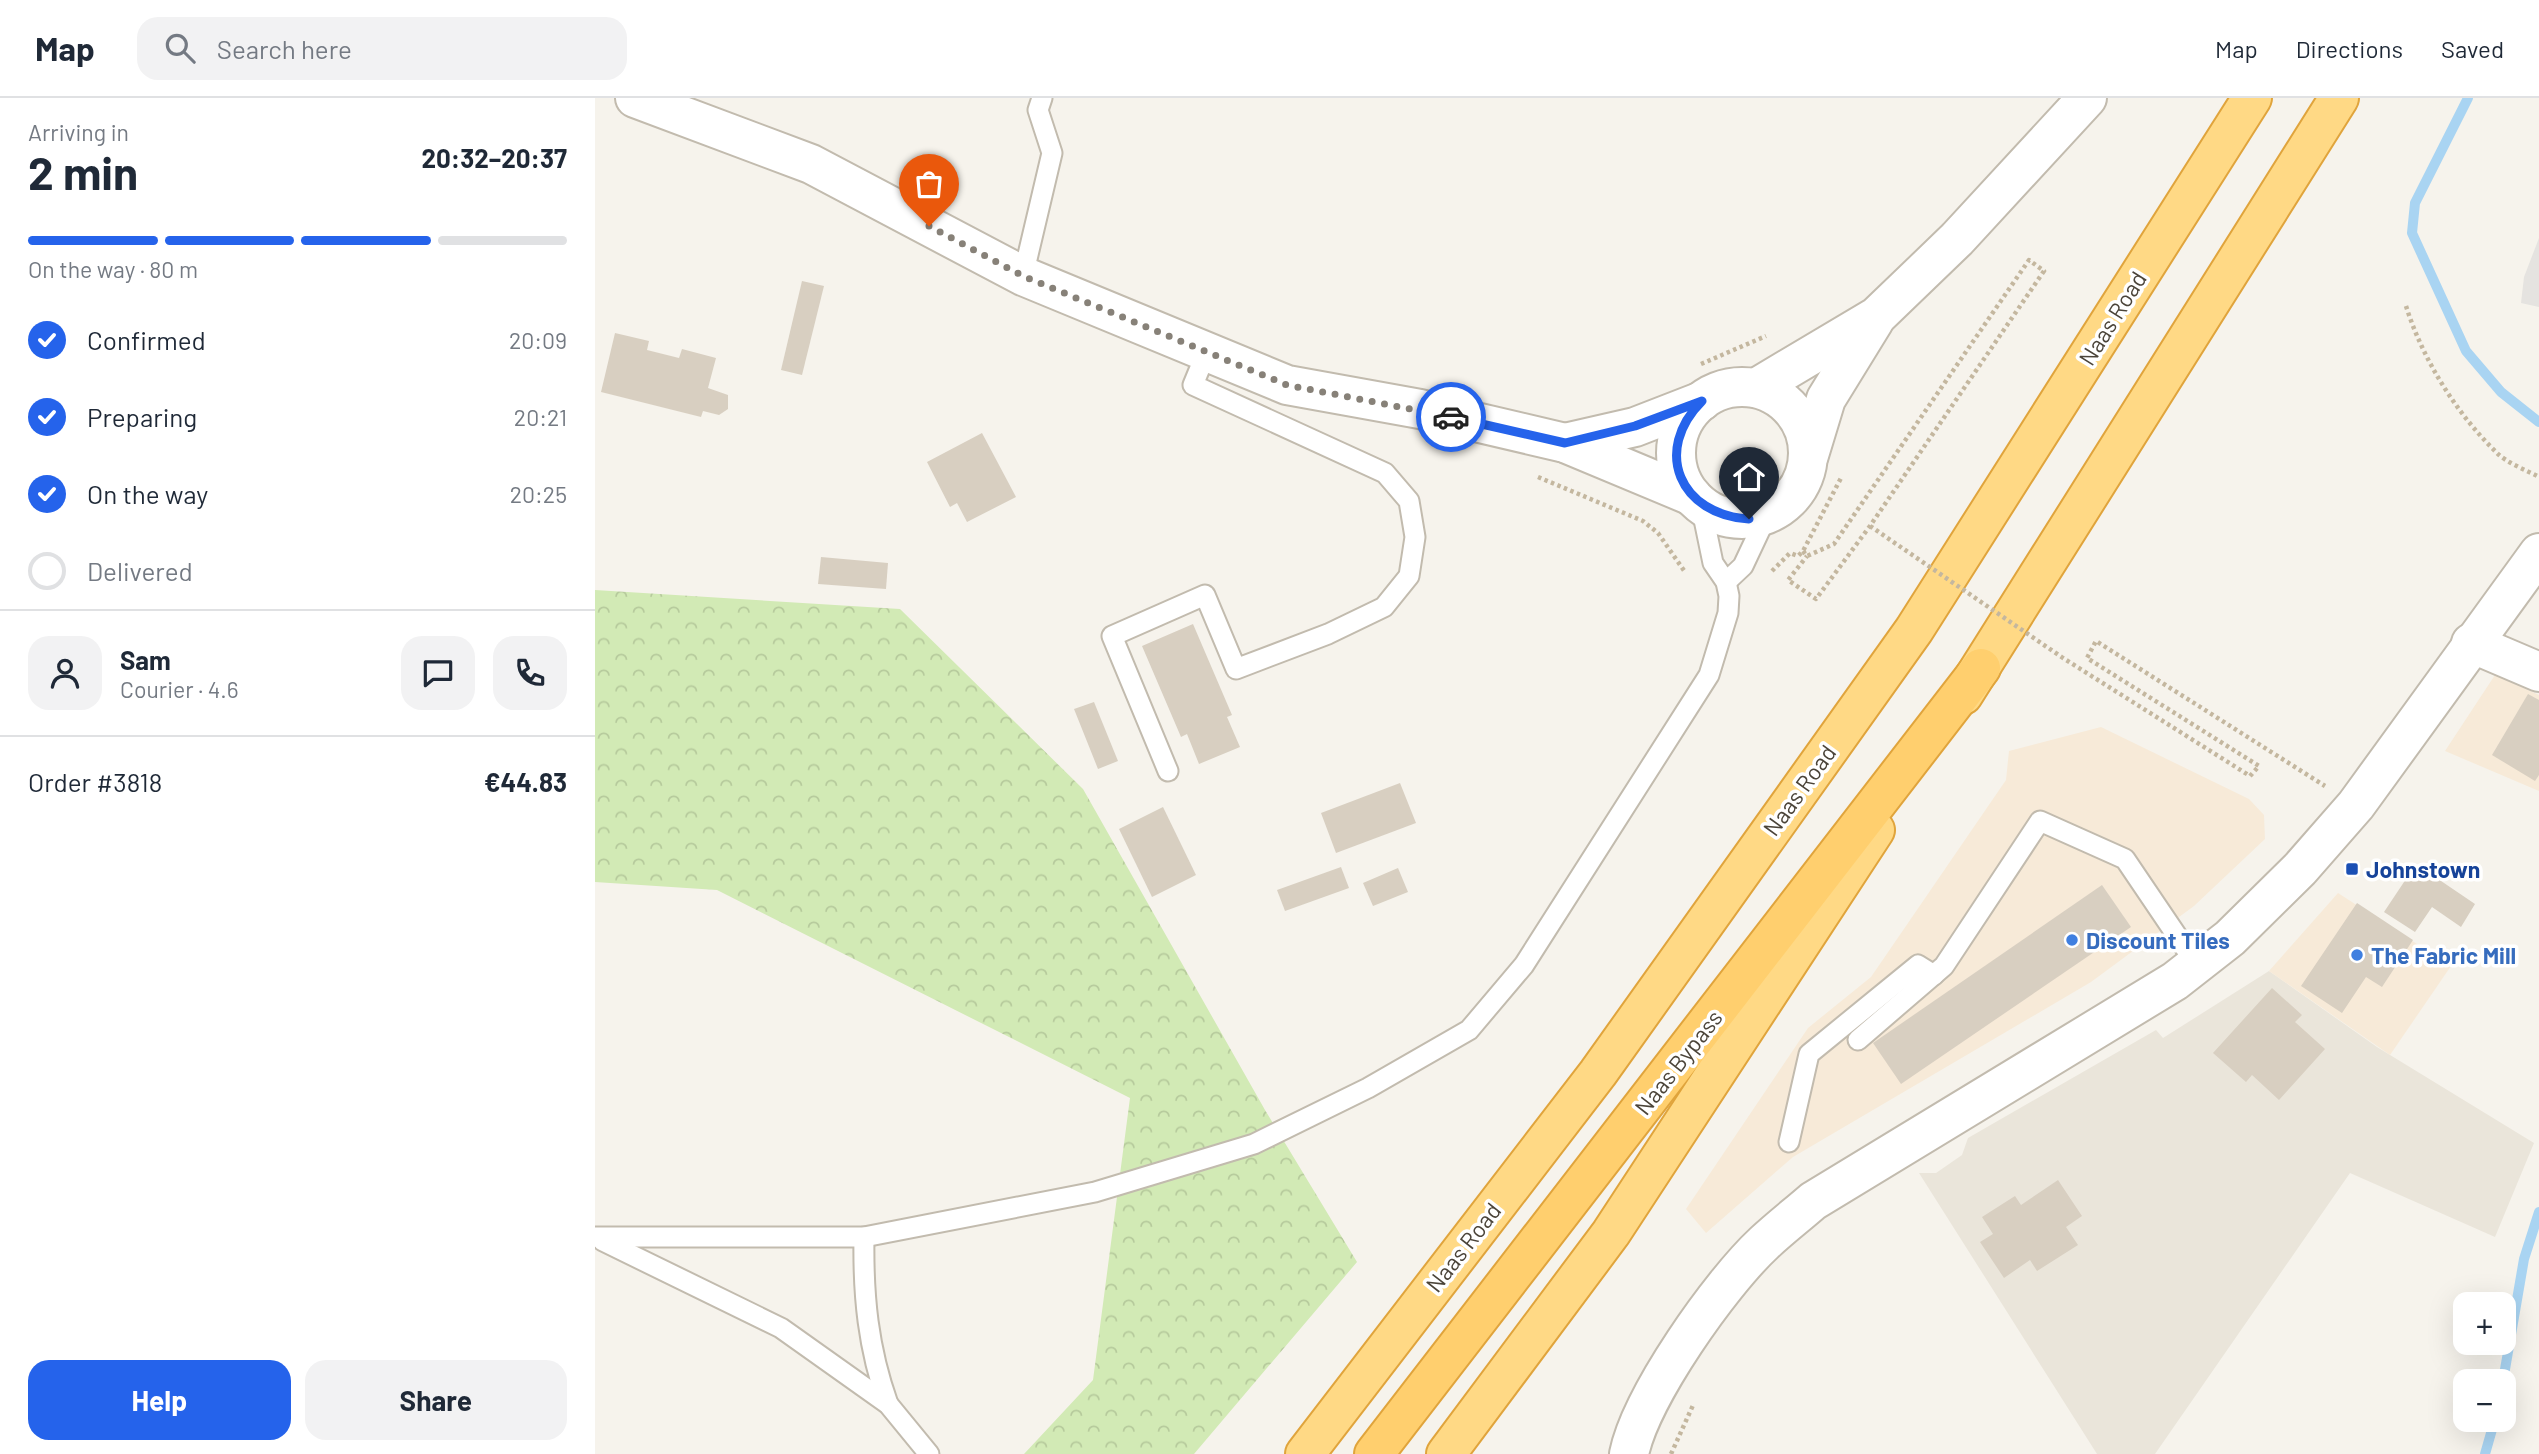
<!DOCTYPE html>
<html lang="en">
<head>
<meta charset="utf-8">
<style>
	:root { --surface:#fff; --page:#f2f2f3; --text:#1f2937; --muted:#747a83; --line:#e0e1e3; --accent:#2563eb }
	body { margin:0; font-family:Barlow,sans-serif; background:var(--page); color:var(--text); height:100vh; display:flex; flex-direction:column; font-size:26px; white-space:nowrap }
	* { box-sizing:border-box; margin:0 }
	p { font-size:23px; color:var(--muted) }
	.icon { flex:none; width:38px; height:38px; fill:none; stroke:currentColor; stroke-width:2; stroke-linecap:round; stroke-linejoin:round }
	.map { position:relative; flex:1; overflow:hidden }
	.details { display:flex; flex-direction:column; background:var(--surface); width:595px }
	.details>* { flex:none }
	.controls { position:absolute; left:1858px; top:1194px; display:grid; gap:14px }
	.controls a { display:grid; place-items:center; width:63px; height:63px; border-radius:14px; background:var(--surface); box-shadow:0 7px 28px #0002; font-size:35px }
	.pin { position:absolute; display:grid; place-items:center; width:60px; height:60px; color:#fff; margin:-72px -30px; border-radius:50% 50% 50% 0; rotate:-45deg; box-shadow:0 0 7px #0007 }
	.pin .icon { rotate:45deg }
	.courier { position:absolute; display:grid; place-items:center; width:70px; height:70px; margin:-35px; border:5px solid #2563eb; border-radius:50%; background:#fff; color:#222; box-shadow:0 2px 9px #0007 }
	.summary em { font-style:normal; font-weight:700 }
	.summary div { display:flex; flex-direction:column-reverse }
	.summary { display:flex; align-items:center; justify-content:space-between; height:119px; padding:0 28px }
	h1 { font-size:46px; font-weight:700; line-height:52px }
	.bar { display:grid; grid-template-columns:repeat(4,1fr); gap:10px 7px; align-content:center; height:84px; padding:0 28px }
	.bar i { height:9px; border-radius:5px; background:var(--line) }
	.bar .current { background:var(--accent) }
	.bar p { grid-column:span 4 }
	.line { display:flex; align-items:center; gap:18px; padding:0 28px; border-top:2px solid var(--line) }
	.line div { flex:1 }
	.round { display:grid; place-items:center; flex:none; width:74px; height:74px; border-radius:21px; background:var(--page) }
	ol { padding:0 28px; list-style:none }
	li { display:flex; align-items:center; gap:21px; height:77px }
	li p { margin-inline-start:auto }
	li .icon { padding:7px; border-radius:50%; background:var(--accent); color:#fff; stroke-width:4 }
	li:last-child { color:var(--muted) }
	li i { width:38px; height:38px; border:4px solid var(--line); border-radius:50% }
	.button { display:flex; gap:14px; margin-top:auto; padding:14px 28px }
	.button a { flex:1; height:80px; border-radius:21px; background:var(--accent); color:#fff; font-size:28px; font-weight:700; line-height:80px; text-align:center }
	.button a+a { background:var(--page); color:var(--text) }
	header { display:flex; align-items:center; gap:42px; box-sizing:border-box; height:98px; padding:0 35px; background:var(--surface); border-bottom:2px solid var(--line) }
	header strong { font-size:33px }
	nav { display:flex; gap:38px; margin-inline-start:auto; font-size:24px }
	.search { width:490px; height:63px; background:var(--page); display:flex; align-items:center; gap:18px; box-sizing:border-box; padding:0 24px; border-radius:21px; color:var(--muted); font-size:26px }
	main { display:flex; flex:1; min-height:0 }
	.map>svg:first-child { display:block }
	.residential { fill:#eae5da }
	.commercial { fill:#f7ead8 }
	.forest { fill:url(#forest-crowns) }
	.parking { fill:#e5e3e0 }
	.lines { fill:none; stroke-linecap:round; stroke-linejoin:round }
	.stream { stroke:#a9d4f2; stroke-width:10 }
	.building { fill:#d8cfc1 }
	.service-casing { stroke:#c2bbae; stroke-width:23 }
	.minor-casing { stroke:#c2bbae; stroke-width:42 }
	.tertiary-casing { stroke:#c2bbae; stroke-width:42 }
	.trunk-casing { stroke:#e0a43c; stroke-width:42 }
	.motorway-casing { stroke:#e0a43c; stroke-width:42 }
	.path { stroke:#c4b79f; stroke-width:4.5; stroke-dasharray:3.5 3.5; stroke-linecap:butt }
	.service { stroke:#fff; stroke-width:19 }
	.minor { stroke:#fff; stroke-width:38 }
	.tertiary { stroke:#fff; stroke-width:38 }
	.trunk { stroke:#ffd985; stroke-width:38 }
	.motorway { stroke:#ffcf6e; stroke-width:38 }
	.path-bridge { stroke:#c4b79f; stroke-width:4.5; stroke-dasharray:3.5 3.5; stroke-linecap:butt }
	.done { stroke:#878178; stroke-width:7; stroke-dasharray:0 12.6 }
	.route { stroke:#2563eb; stroke-width:9 }
	.transit-dot { fill:#1a4fb4; stroke:#fff; stroke-width:2.5 }
	.shop-dot { fill:#3f7fe0; stroke:#fff; stroke-width:2.5 }
	.labels { text-anchor:middle; dominant-baseline:central; stroke-width:7; stroke-linejoin:round; paint-order:stroke }
	.street-label { font-size:23px; fill:#4b4439; stroke:#fff }
	.transit-label { font-size:23px; font-weight:bold; fill:#164399; stroke:#fff; text-anchor:start }
	.shop-label { font-size:23px; font-weight:bold; fill:#366cbe; stroke:#fff; text-anchor:start }
</style>
</head>
<body>
<header>
<strong>Map</strong>
<div class="search"><svg class="icon" aria-label="search" viewBox="0 0 24 24"><circle cx="10" cy="10" r="6"/><path d="M15 15l6 6"/></svg>Search here</div>
<nav><a>Map</a><a>Directions</a><a>Saved</a></nav>
</header>
<main>
<section class="details">
<div class="summary"><div><h1>2 min</h1><p>Arriving in</p></div><em>20:32–20:37</em></div>
<div class="bar"><i class="current"></i><i class="current"></i><i class="current"></i><i></i><p>On the way · 80 m</p></div>
<ol>
<li><svg class="icon" aria-label="check" viewBox="0 0 24 24"><path d="M5 12l5 5 9-10"/></svg>Confirmed<p>20:09</p></li>
<li><svg class="icon" aria-label="check" viewBox="0 0 24 24"><path d="M5 12l5 5 9-10"/></svg>Preparing<p>20:21</p></li>
<li><svg class="icon" aria-label="check" viewBox="0 0 24 24"><path d="M5 12l5 5 9-10"/></svg>On the way<p>20:25</p></li>
<li><i></i>Delivered</li>
</ol>
<div class="line" style="height:126px"><a class="round"><svg class="icon" aria-label="person" viewBox="0 0 24 24"><circle cx="12" cy="8" r="4"/><path d="M4 21q1-7 8-7t8 7"/></svg></a><div><b>Sam</b><p>Courier · 4.6</p></div><a class="round"><svg class="icon" aria-label="chat" viewBox="0 0 24 24"><path d="M4 5h16v11H9l-5 4z"/></svg></a><a class="round"><svg class="icon" aria-label="phone" viewBox="0 0 24 24"><path d="M5 4h4l2 5-3 2q2 4 5 5l2-3 5 2v4C11 20 4 13 5 4z"/></svg></a></div>
<div class="line" style="height:91px"><div>Order #3818</div><b>€44.83</b></div>
<div class="button"><a>Help</a><a>Share</a></div>
</section>
<div class="map">
<svg width="1944" height="1356" viewBox="0 0 1944 1356">
	<defs>
		<pattern id="forest-crowns" width="20" height="18" patternUnits="userSpaceOnUse" patternTransform="scale(1.75)"><rect width="20" height="18" fill="#d2eab5"/><path d="M2 6a3 3 0 1 1 6 0M12 15a3 3 0 1 1 6 0" fill="none" stroke="#b6ca9c"/></pattern>
	</defs>
	<rect width="100%" height="100%" fill="#f6f3ec"/>
	<polygon class="residential" points="1674,873 1782,949 1939,1045 1900,1139 1755,1075 1560,1356 1502,1356 1324,1075 1341,1075 1367,1057 1373,1040 1561,932 1568,940"/>
	<g class="commercial">
		<polygon points="1900,577 1944,597 1944,693 1850,653"/>
		<polygon points="1506,629 1654,701 1669,717 1670,741 1599,808 1496,884 1198,1059 1111,1135 1091,1111 1213,930 1276,879 1411,682 1414,653"/>
		<polygon points="1743,795 1856,868 1795,957 1674,873"/>
	</g>
	<polygon class="forest" points="0,492 305,511 488,691 670,1012 762,1164 599,1356 429,1356 498,1282 535,1000 122,792 0,784"/>
	<polygon class="parking" points="1944,140 1944,209 1926,205 1929,179"/>
	<g class="lines">
		<g class="stream">
			<polyline points="1873,0 1820,105 1817,135 1871,253 1906,294 1944,324"/>
			<polyline points="1908,1283 1929,1161 1944,1114"/>
			<polyline points="1890,1356 1900,1321"/>
		</g>
	</g>
	<g class="building">
		<polygon points="207,183 229,188 207,277 186,272"/>
		<polygon points="20,235 54,243 52,252 84,260 87,251 121,260 113,290 133,297 133,311 124,317 108,313 106,319 6,294"/>
		<polygon points="387,335 421,399 372,424 362,405 355,409 332,364"/>
		<polygon points="226,459 293,465 291,491 223,486"/>
		<polygon points="598,526 637,617 632,619 645,649 604,666 592,636 586,639 547,548"/>
		<polygon points="1933,596 1944,602 1944,677 1940,683 1897,657"/>
		<polygon points="499,604 523,663 503,671 479,611"/>
		<polygon points="805,685 821,725 741,755 726,715"/>
		<polygon points="568,709 601,777 557,799 524,731"/>
		<polygon points="1821,766 1880,806 1866,829 1837,809 1820,834 1789,814"/>
		<polygon points="746,769 754,790 690,813 682,792"/>
		<polygon points="803,770 813,794 778,808 768,785"/>
		<polygon points="1507,787 1536,829 1306,986 1278,945"/>
		<polygon points="1762,805 1818,842 1787,889 1771,879 1747,915 1706,888"/>
		<polygon points="1677,890 1707,917 1700,924 1730,951 1684,1002 1657,977 1651,984 1618,955"/>
		<polygon points="1463,1082 1487,1118 1471,1129 1483,1147 1442,1173 1435,1162 1409,1180 1385,1144 1398,1136 1387,1119 1420,1098 1426,1107"/>
	</g>
	<g class="lines">
		<g class="service-casing">
			<g id="service">
				<polyline points="428,178 457,55 443,12 447,0"/>
				<polyline points="1131,484 1148,468 1172,417"/>
				<polyline points="573,673 517,538 610,497 641,571 733,536 789,509 814,478 820,439 814,403 790,375 598,287 612,253"/>
				<polyline points="1263,942 1349,868 1445,723 1530,761 1601,866"/>
				<polyline points="1194,1044 1214,956 1323,867 1339,877"/>
				<polyline points="0,1139 269,1139 500,1094 659,1046 773,990 874,932 929,867 1114,577 1133,515 1134,498 1131,484 1118,465 1106,407"/>
				<path d="M269,1139C268,1198 273,1250 293,1306"/>
				<polyline points="8,1143 186,1230 293,1306 334,1356"/>
			</g>
		</g>
		<g class="minor-casing">
			<g id="minor">
				<polyline points="40,0 216,66 428,178 692,287 825,311 970,345 1097,398"/>
				<polyline points="970,345 1040,329 1107,303"/>
				<polyline points="1876,545 1944,574"/>
			</g>
		</g>
		<g class="tertiary-casing">
			<g id="tertiary">
				<circle cx="1147" cy="355" r="66"/>
				<polyline points="1161,290 1282,218 1362,141 1492,0"/>
				<polyline points="1214,357 1231,301 1279,223"/>
				<path d="M1034,1356C1046,1298 1125,1186 1169,1145C1185,1130 1202,1117 1218,1103L1580,883L1635,840L1705,771L1761,707L1944,455"/>
			</g>
		</g>
		<g class="trunk-casing">
			<g id="trunk">
				<polyline points="1368,597 1744,0"/>
				<polyline points="710,1356 1003,975 1319,532 1657,0"/>
				<polyline points="851,1356 1016,1135 1280,732"/>
			</g>
		</g>
		<g class="motorway-casing">
			<polyline id="motorway" points="779,1356 1386,570"/>
		</g>
		<g class="path">
			<path d="M1811,208C1828,262 1861,315 1902,355C1912,365 1931,372 1944,379"/>
			<polyline points="1106,266 1171,238"/>
			<polyline points="943,379 1048,423 1063,435 1090,474"/>
			<polyline points="1208,453 1212,458 1239,446 1434,162 1449,173 1275,428 1221,501 1193,482 1212,458"/>
			<polyline points="1177,473 1195,455 1203,458 1208,453 1246,380"/>
			<polyline points="1655,678 1664,668 1492,560 1501,543 1730,688"/>
			<polyline points="1076,1356 1099,1305"/>
		</g>
		<use href="#service" class="service"/>
		<use href="#minor" class="minor"/>
		<use href="#tertiary" class="tertiary"/>
		<use href="#trunk" class="trunk"/>
		<use href="#motorway" class="motorway"/>
		<polyline class="path-bridge" points="1275,428 1468,560 1655,678"/>
	</g>
	<g class="lines">
		<polyline class="done" points="334,128 428,178 692,287 856,319"/>
		<path class="route" d="M856,319L970,345L1040,328L1107,303C1057,353 1085,417 1154,421"/>
	</g>
	<rect class="transit-dot" x="1750" y="764" width="14" height="14" rx="3.5"/>
	<g class="shop-dot">
		<circle cx="1477" cy="842" r="7"/>
		<circle cx="1762" cy="857" r="7"/>
	</g>
	<g class="labels">
		<g class="street-label">
			<text transform="translate(1517 220) rotate(-58)">Naas Road</text>
			<text transform="translate(1204 692) rotate(-54)">Naas Road</text>
			<text transform="translate(1083 964) rotate(-52)">Naas Bypass</text>
			<text transform="translate(868 1149) rotate(-52)">Naas Road</text>
		</g>
		<g class="transit-label">
			<text x="1771" y="771">Johnstown</text>
		</g>
		<g class="shop-label">
			<text x="1491" y="842">Discount Tiles</text>
			<text x="1776" y="857">The Fabric Mill</text>
		</g>
	</g>
</svg>
<div class="controls">
<a>+</a>
<a>−</a>
</div>
<div class="pin" style="left:334px;top:128px;background:#ea580c"><svg class="icon" aria-label="bag" viewBox="0 0 24 24"><path d="M5 8h14l-1 12H6zM9 8a3 3 0 0 1 6 0"/></svg></div>
<div class="pin" style="left:1154px;top:421px;background:#1f2937"><svg class="icon" aria-label="home" viewBox="0 0 24 24"><path d="M3 11l9-7 9 7M6 9v11h12V9"/></svg></div>
<div class="courier" style="left:856px;top:319px"><svg class="icon" aria-label="car" viewBox="0 0 24 24"><path d="M5 17H2v-5l4-1 3-4h7l3 4 3 1v5h-3M9 17h6M6 11h13"/><circle cx="7" cy="17" r="2"/><circle cx="17" cy="17" r="2"/></svg></div>
</div>
</main>
</body>
</html>
